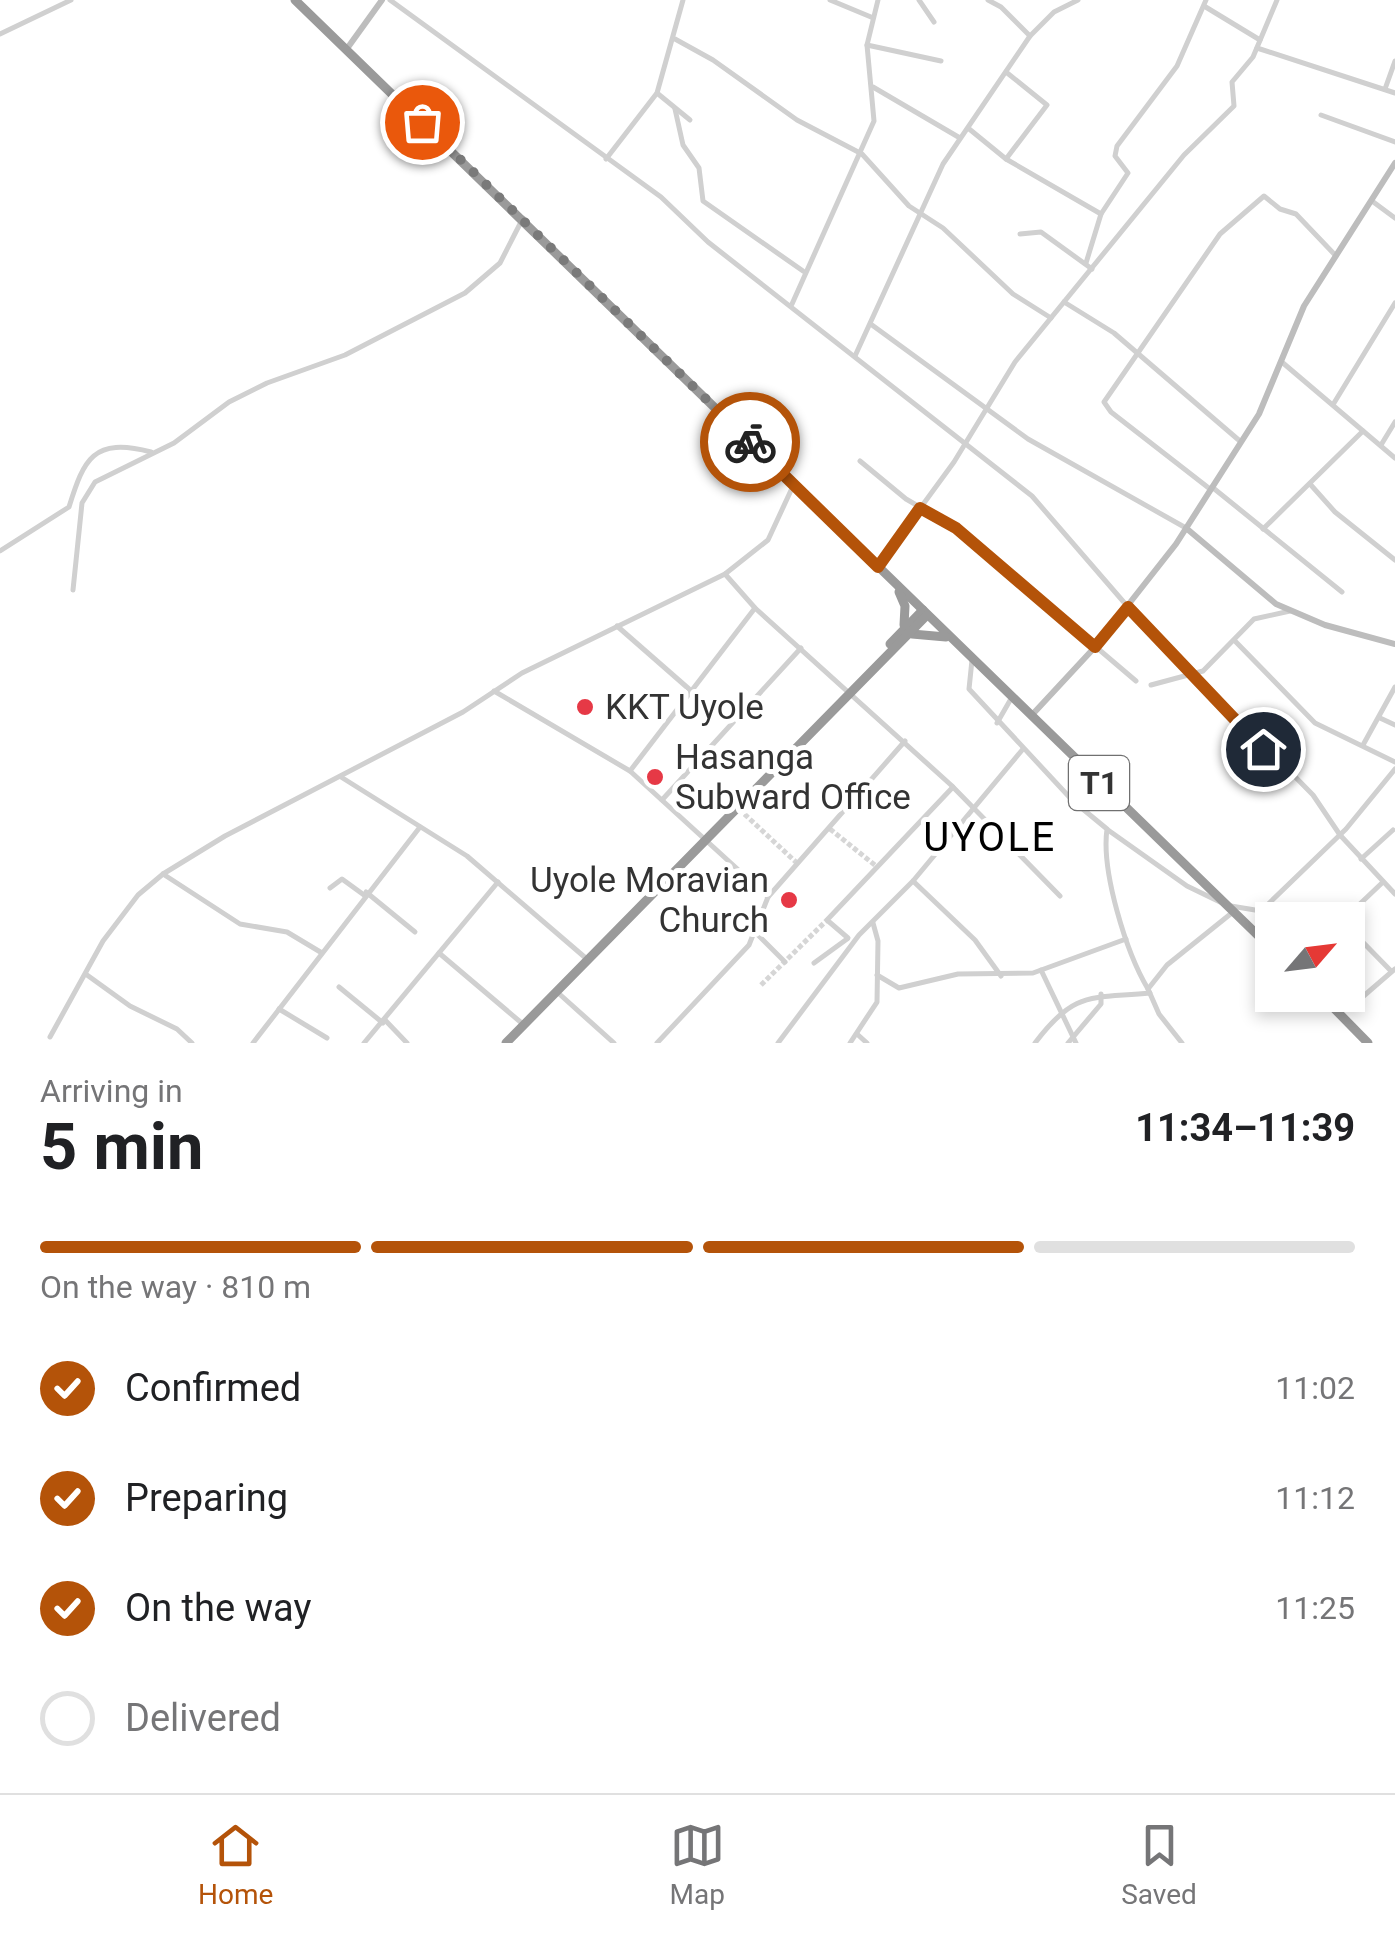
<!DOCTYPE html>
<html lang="en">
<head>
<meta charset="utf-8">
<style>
	:root { --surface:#fff; --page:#f2f2f2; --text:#202124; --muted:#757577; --line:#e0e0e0; --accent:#b45309 }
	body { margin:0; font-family:Roboto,sans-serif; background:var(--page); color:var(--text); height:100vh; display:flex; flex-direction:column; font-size:38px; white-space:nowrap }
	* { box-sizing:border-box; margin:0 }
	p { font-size:32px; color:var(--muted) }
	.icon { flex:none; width:55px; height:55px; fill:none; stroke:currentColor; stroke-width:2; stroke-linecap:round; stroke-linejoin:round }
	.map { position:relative; height:1043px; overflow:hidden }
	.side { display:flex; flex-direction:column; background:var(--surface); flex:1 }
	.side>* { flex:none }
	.needle { width:65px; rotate:62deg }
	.buttons { position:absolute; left:1255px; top:902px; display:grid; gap:20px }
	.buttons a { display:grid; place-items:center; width:110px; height:110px; border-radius:0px; background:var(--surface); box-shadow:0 5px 15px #0003; font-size:50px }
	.pin { position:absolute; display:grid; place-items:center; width:85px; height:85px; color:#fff; margin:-42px; border:5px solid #fff; border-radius:50%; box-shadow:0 2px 10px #0007 }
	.courier { position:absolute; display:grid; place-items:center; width:100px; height:100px; margin:-50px; border:8px solid #b45309; border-radius:50%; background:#fff; color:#222; box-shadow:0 2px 12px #0007 }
	.overview em { font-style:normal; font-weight:700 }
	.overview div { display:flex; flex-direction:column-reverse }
	.overview { display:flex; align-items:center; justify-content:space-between; height:170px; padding:0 40px }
	h1 { font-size:65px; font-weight:700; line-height:75px }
	.bar { display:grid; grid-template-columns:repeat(4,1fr); gap:15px 10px; align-content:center; height:120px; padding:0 40px }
	.bar i { height:12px; border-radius:8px; background:var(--line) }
	.bar .on { background:var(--accent) }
	.bar p { grid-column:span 4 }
	ol { padding:0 40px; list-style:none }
	li { display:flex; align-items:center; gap:30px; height:110px }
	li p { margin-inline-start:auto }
	li .icon { padding:10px; border-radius:50%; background:var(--accent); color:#fff; stroke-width:4 }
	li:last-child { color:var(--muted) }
	li i { width:55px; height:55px; border:5px solid var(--line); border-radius:50% }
	.tab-bar { display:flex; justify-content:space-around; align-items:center; height:140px; border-top:2px solid var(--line); background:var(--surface); font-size:28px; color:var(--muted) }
	.tab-bar a { display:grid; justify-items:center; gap:5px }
	.tab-bar .on { color:var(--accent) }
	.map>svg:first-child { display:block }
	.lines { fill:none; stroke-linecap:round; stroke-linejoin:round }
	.street-tunnel { stroke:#d6d6d6; stroke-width:5; stroke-dasharray:5 2.5; stroke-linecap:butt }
	.street { stroke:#d0d0d0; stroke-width:5 }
	.secondary { stroke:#bdbdbd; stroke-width:6 }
	.highway { stroke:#9a9a9a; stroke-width:9 }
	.done { stroke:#7a7a7a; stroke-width:10; stroke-dasharray:0 18 }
	.route { stroke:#b45309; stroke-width:12 }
	.poi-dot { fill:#e63946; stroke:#fff; stroke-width:4 }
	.labels { text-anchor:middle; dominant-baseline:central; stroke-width:10; stroke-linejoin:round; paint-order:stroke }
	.shield { fill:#fff; stroke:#707070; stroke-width:2.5 }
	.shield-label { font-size:32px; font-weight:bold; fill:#333 }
	.poi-label { font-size:35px; fill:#333; stroke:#fff; text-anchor:start }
	.quarter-label { font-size:40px; letter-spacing:2.5px; fill:#000; stroke:#fff }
</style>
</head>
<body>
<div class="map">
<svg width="1395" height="1043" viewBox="0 0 1395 1043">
	<rect width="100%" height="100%" fill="#fff"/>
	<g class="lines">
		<g class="street-tunnel">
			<polyline points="739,809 799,865"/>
			<polyline points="830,829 876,866"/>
			<polyline points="761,985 827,920"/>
		</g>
		<g class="street">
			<polyline points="390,0 661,197 708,242 1032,496 1128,607 1313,795 1340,835 1395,894"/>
			<polyline points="830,0 871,17"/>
			<polyline points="919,0 934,22"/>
			<polyline points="988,0 1001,7 1030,36"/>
			<polyline points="1204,6 1260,40"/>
			<polyline points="0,34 71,0"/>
			<polyline points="675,39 713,60 797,120 862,154 909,206 943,228 1013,294 1051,318"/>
			<polyline points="867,45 941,61"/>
			<polyline points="1257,48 1395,93"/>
			<polyline points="873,87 960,138"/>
			<polyline points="1385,89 1395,61"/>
			<polyline points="657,93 690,120"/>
			<polyline points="675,109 683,145 699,168 703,201 803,271"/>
			<polyline points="1321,115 1395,142"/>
			<polyline points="968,128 1006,159 1101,214 1128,173 1115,156 1117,146 1177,66 1206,0"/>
			<polyline points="606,159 657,93 683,0"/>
			<polyline points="1006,159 1047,105 1006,72"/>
			<polyline points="1372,201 1395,218"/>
			<polyline points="1020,234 1041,232 1092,269"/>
			<polyline points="1086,263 1101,214"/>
			<polyline points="1064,302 1114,333 1241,442"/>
			<polyline points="792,304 874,121 867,45 878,0"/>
			<polyline points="872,325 1028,439 1186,528"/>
			<polyline points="855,356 943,164 1030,36 1054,12 1078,0"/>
			<polyline points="1283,363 1395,458"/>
			<polyline points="1334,403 1395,303"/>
			<polyline points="1381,445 1395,422"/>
			<polyline points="860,461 906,499 956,528 1136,681"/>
			<polyline points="1310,484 1335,512 1395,560"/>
			<polyline points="1212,487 1342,592"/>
			<polyline points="1210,489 1111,412 1104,402 1220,234 1264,196 1280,209 1296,214 1336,256"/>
			<polyline points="1263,529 1363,431"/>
			<path d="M0,551L69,507C84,459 93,437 151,452"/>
			<polyline points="878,566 954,462 1015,362 1184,155 1234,106 1232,82 1253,57 1277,0"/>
			<polyline points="725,574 755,608 951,785 1060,896"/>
			<polyline points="73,590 82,503 95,482 174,443 229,402 267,383 345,355 465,293 500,263 523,218"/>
			<polyline points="617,626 689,689"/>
			<polyline points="1234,640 1315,723 1395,762"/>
			<path d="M972,660L969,689L1073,801L1107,829C1101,871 1126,952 1148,989"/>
			<polyline points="1151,685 1203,671 1254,619 1290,611"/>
			<polyline points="494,691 630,771 768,897 905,741"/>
			<polyline points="1380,718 1395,725"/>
			<polyline points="997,723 1012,697"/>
			<polyline points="1363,745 1395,687"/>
			<polyline points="630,771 755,608"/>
			<polyline points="341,777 467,856 588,960"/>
			<polyline points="662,800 801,648"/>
			<polyline points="1108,830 1187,886 1220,902"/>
			<polyline points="1361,859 1393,830"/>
			<polyline points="163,874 240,924 287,932 322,953"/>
			<polyline points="913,881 975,940 1001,976"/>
			<polyline points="330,888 342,879 364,895"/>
			<polyline points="366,892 415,932"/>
			<polyline points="1231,906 1261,911 1346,829 1395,769"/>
			<polyline points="1343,920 1383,882"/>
			<polyline points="1348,927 1391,971"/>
			<polyline points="756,933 785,962"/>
			<polyline points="848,938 827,920 953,787"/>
			<polyline points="439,953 524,1025"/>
			<polyline points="814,963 847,939"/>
			<polyline points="1041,970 1076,1043"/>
			<polyline points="87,975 130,1006 177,1029 192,1043"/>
			<polyline points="877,975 899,988 958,974 1033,973 1126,939"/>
			<polyline points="339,987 383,1023"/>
			<polyline points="556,991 614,1043"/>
			<polyline points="1336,995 1359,1000 1395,969"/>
			<polyline points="279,1009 327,1038"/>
			<polyline points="385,1020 407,1043"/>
			<polyline points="857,1034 867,1043"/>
			<polyline points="50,1037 103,941 138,895 163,874 225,836 463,712 522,673 725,574 768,540 793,486"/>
			<polyline points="253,1043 420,827"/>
			<polyline points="364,1043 498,882"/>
			<polyline points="657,1043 749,945 768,897"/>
			<polyline points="778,1043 859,935 913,881 1023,749"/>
			<polyline points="850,1043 877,1002 878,941 873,923"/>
			<path d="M1035,1043C1075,990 1090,999 1150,993"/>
			<polyline points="1068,1043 1101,1004 1101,994"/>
			<polyline points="1182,1043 1159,1014 1148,989 1167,965 1233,912"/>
		</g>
		<g class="secondary">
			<polyline points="346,50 382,0"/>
			<polyline points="1186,528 1276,604 1325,625 1395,644"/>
			<polyline points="1031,716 1095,647 1176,544 1259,414 1304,306 1395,163"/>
		</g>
		<g class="highway">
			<polyline points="295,0 1272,949"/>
			<polyline points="899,592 905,606 904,625"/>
			<polyline points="912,634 946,637"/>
			<polyline points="890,644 923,610"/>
			<polyline points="1321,995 1368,1043"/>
			<polyline points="506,1043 927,615"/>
		</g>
	</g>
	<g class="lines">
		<polyline class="done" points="422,122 750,442"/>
		<polyline class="route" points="750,442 878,567 920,508 956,528 1095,647 1128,607 1263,749"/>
	</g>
	<g class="poi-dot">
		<circle cx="585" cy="707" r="10"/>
		<circle cx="655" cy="777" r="10"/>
		<circle cx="789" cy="900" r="10"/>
	</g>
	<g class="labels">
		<rect class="shield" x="1069" y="756" width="60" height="54" rx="8"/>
		<g class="shield-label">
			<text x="1099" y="783">T1</text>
		</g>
		<g class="poi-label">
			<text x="605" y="707">KKT Uyole</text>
			<text x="675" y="757">Hasanga<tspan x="675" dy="40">Subward Office</tspan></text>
			<text x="769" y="880" text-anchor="end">Uyole Moravian<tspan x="769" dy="40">Church</tspan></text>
		</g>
		<g class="quarter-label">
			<text x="990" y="837">UYOLE</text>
		</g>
	</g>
</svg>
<div class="buttons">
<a><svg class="needle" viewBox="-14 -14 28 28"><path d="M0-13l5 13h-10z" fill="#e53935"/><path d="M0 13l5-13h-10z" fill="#757577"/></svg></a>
</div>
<div class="pin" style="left:422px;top:122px;background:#ea580c"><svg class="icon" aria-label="bag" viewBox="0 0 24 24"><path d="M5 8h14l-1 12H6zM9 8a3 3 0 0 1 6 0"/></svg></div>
<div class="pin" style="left:1263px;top:749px;background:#1f2937"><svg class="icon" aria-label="home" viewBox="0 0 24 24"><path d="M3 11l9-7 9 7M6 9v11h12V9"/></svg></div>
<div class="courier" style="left:750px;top:442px"><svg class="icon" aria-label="bike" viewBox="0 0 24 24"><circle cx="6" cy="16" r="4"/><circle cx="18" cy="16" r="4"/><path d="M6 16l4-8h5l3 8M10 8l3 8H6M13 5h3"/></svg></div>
</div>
<section class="side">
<div class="overview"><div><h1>5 min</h1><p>Arriving in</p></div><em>11:34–11:39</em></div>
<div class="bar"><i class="on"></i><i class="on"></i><i class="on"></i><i></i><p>On the way · 810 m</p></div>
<ol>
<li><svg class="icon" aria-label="check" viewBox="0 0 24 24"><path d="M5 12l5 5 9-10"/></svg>Confirmed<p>11:02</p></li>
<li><svg class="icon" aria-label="check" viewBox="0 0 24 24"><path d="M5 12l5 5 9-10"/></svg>Preparing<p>11:12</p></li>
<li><svg class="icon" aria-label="check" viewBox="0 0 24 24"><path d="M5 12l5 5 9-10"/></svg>On the way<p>11:25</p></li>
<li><i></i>Delivered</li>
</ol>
</section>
<nav class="tab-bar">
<a class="on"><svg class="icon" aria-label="home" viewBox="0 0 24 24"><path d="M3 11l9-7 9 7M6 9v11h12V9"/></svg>Home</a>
<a><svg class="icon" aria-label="map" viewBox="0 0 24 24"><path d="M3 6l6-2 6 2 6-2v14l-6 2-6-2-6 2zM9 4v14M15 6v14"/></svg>Map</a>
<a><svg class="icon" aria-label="saved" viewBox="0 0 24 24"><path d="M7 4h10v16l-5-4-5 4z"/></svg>Saved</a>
</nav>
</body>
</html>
